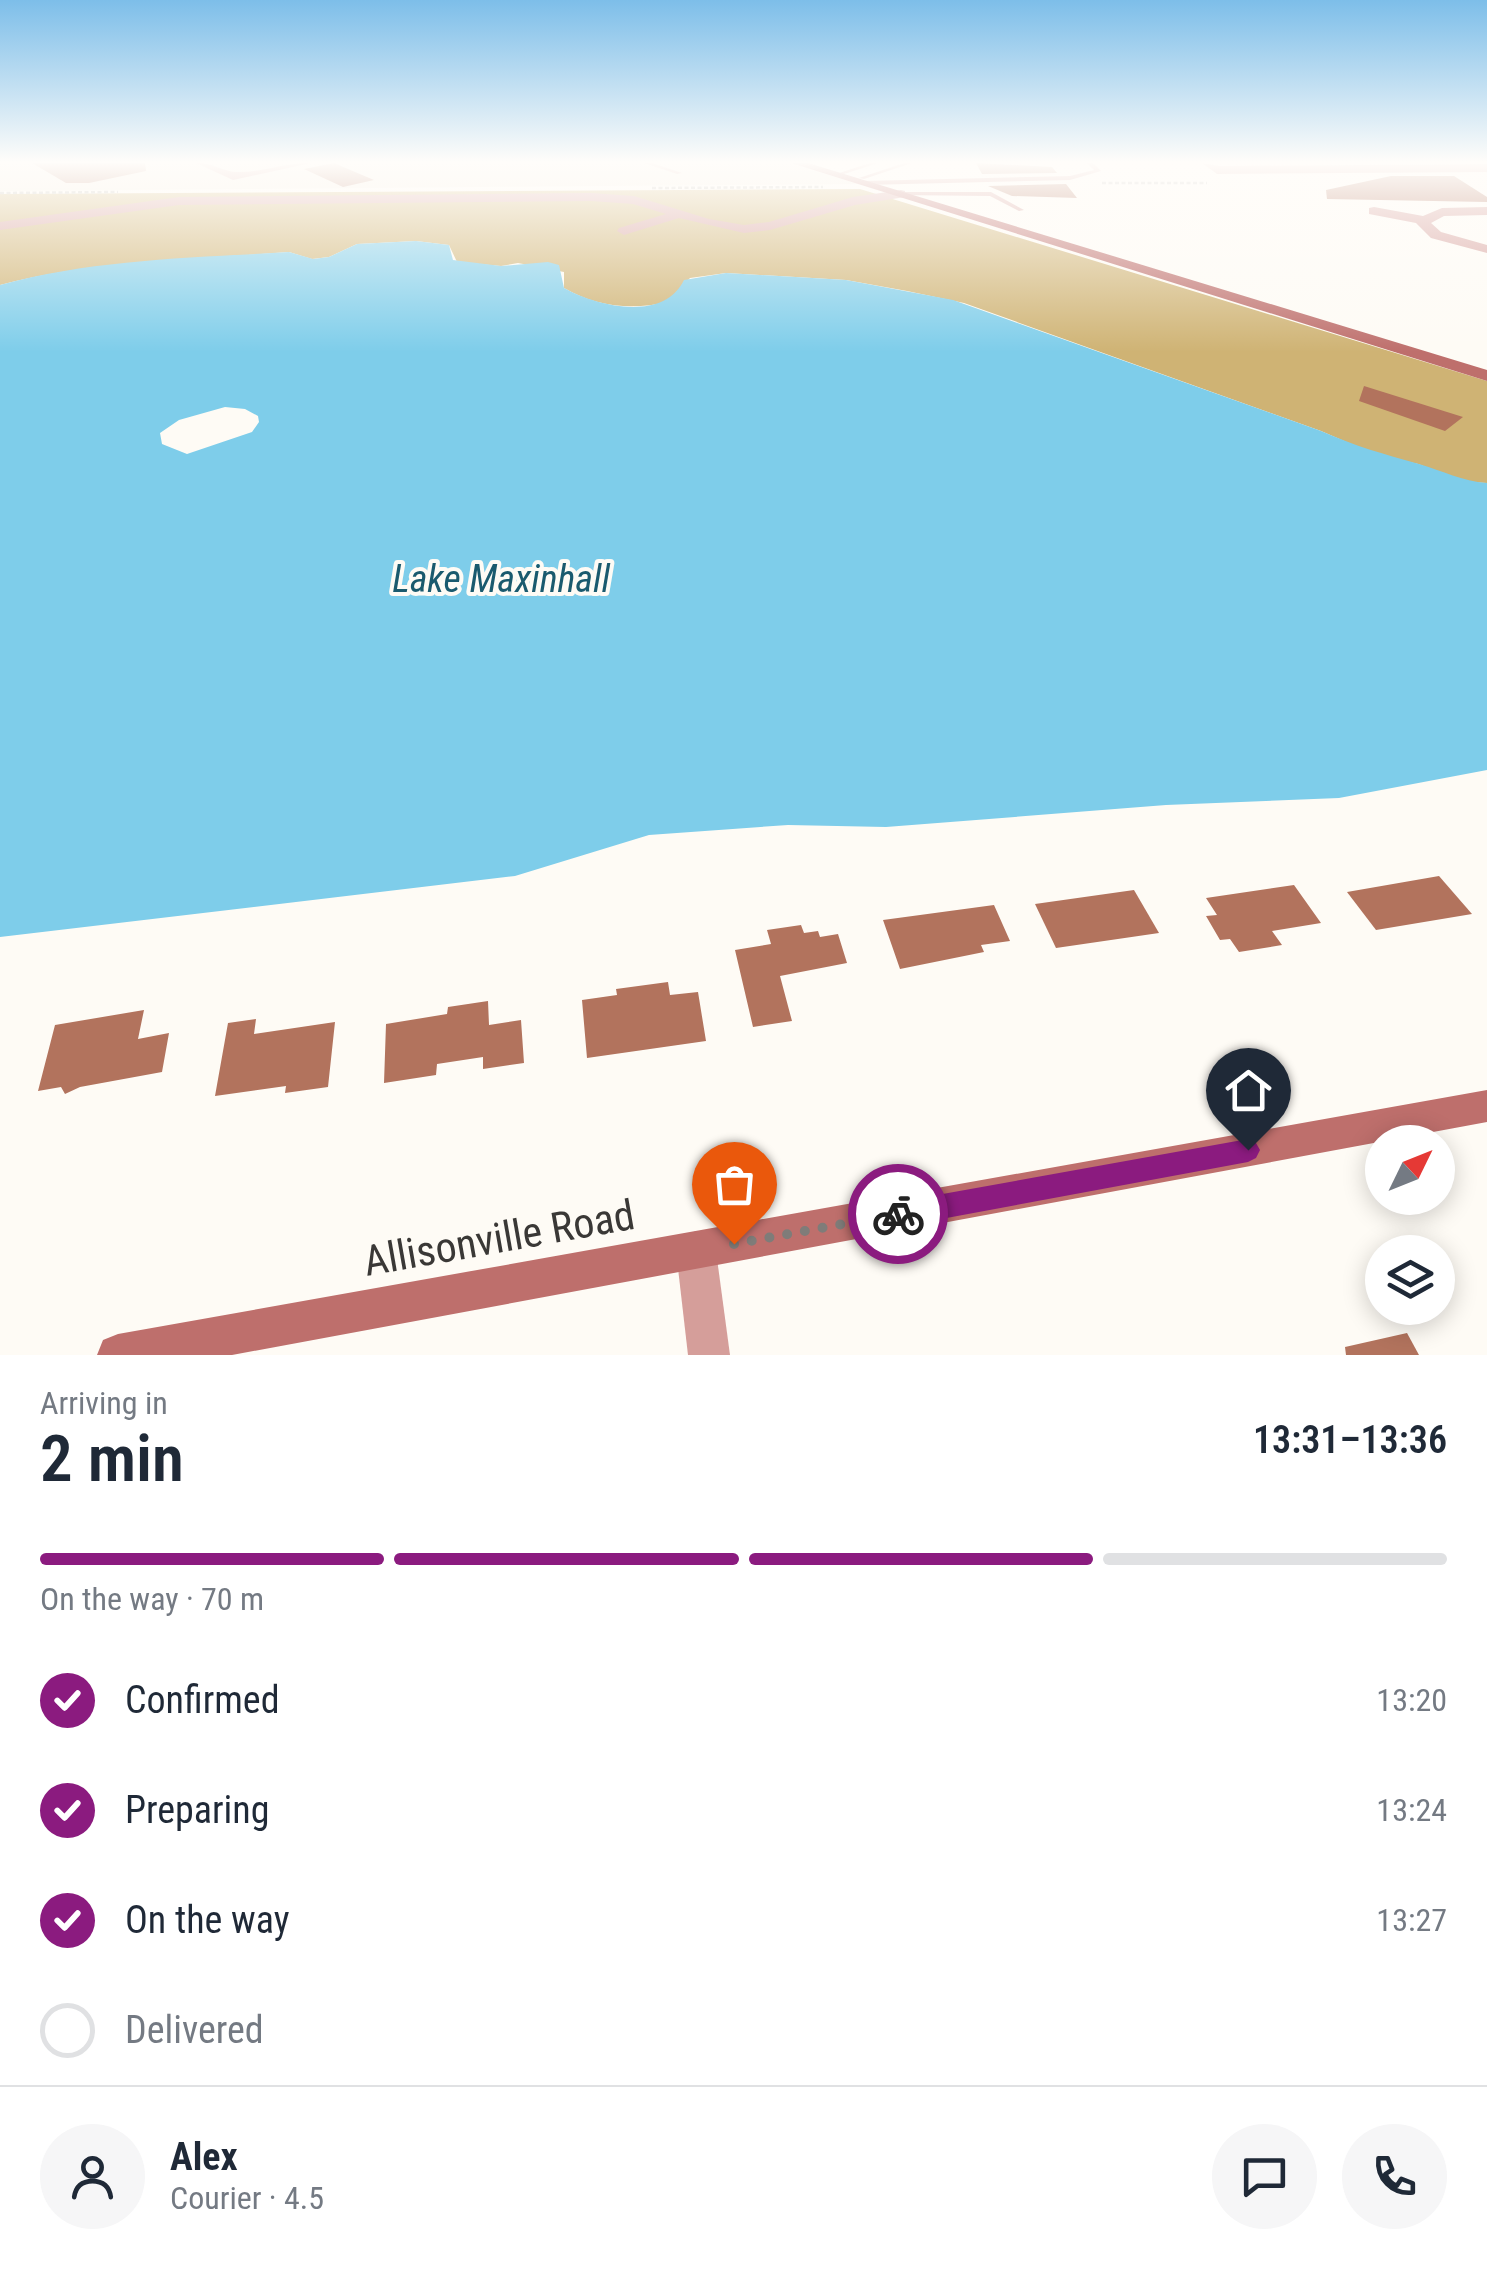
<!DOCTYPE html>
<html lang="en">
<head>
<meta charset="utf-8">
<style>
	:root { --surface:#fff; --page:#f6f6f7; --text:#1f2937; --muted:#747a83; --line:#e0e1e3; --accent:#8b1b7f }
	body { margin:0; font-family:"Roboto Condensed",sans-serif; background:var(--page); color:var(--text); height:100vh; display:flex; flex-direction:column; font-size:38px; white-space:nowrap }
	* { box-sizing:border-box; margin:0 }
	p { font-size:32px; color:var(--muted) }
	.icon { flex:none; width:55px; height:55px; fill:none; stroke:currentColor; stroke-width:2; stroke-linecap:round; stroke-linejoin:round }
	.map { position:relative; height:1355px; overflow:hidden }
	.details { display:flex; flex-direction:column; background:var(--surface); flex:1 }
	.details>* { flex:none }
	.needle { width:65px; rotate:47deg }
	.tools { position:absolute; left:1365px; top:1125px; display:grid; gap:20px }
	.tools a { display:grid; place-items:center; width:90px; height:90px; border-radius:50%; background:var(--surface); box-shadow:0 5px 25px #0003; font-size:50px }
	.pin { position:absolute; display:grid; place-items:center; width:85px; height:85px; color:#fff; margin:-102px -42px; border-radius:50% 50% 50% 0; rotate:-45deg; box-shadow:0 0 10px #0007 }
	.pin .icon { rotate:45deg }
	.courier { position:absolute; display:grid; place-items:center; width:100px; height:100px; margin:-50px; border:8px solid #8b1b7f; border-radius:50%; background:#fff; color:#222; box-shadow:0 2px 12px #0007 }
	.head em { font-style:normal; font-weight:600 }
	.head div { display:flex; flex-direction:column-reverse }
	.head { display:flex; align-items:center; justify-content:space-between; height:170px; padding:0 40px }
	h1 { font-size:65px; font-weight:600; line-height:75px }
	.bar { display:grid; grid-template-columns:repeat(4,1fr); gap:15px 10px; align-content:center; height:120px; padding:0 40px }
	.bar i { height:12px; border-radius:8px; background:var(--line) }
	.bar .current { background:var(--accent) }
	.bar p { grid-column:span 4 }
	.line { display:flex; align-items:center; gap:25px; padding:0 40px; border-top:2px solid var(--line) }
	.line div { flex:1 }
	.round { display:grid; place-items:center; flex:none; width:105px; height:105px; border-radius:52px; background:var(--page) }
	ol { padding:0 40px; list-style:none }
	li { display:flex; align-items:center; gap:30px; height:110px }
	li p { margin-inline-start:auto }
	li .icon { padding:10px; border-radius:50%; background:var(--accent); color:#fff; stroke-width:4 }
	li:last-child { color:var(--muted) }
	li i { width:55px; height:55px; border:5px solid var(--line); border-radius:50% }
	.map>svg:first-child { display:block }
	.built { fill:#f4eee2 }
	.forest { fill:#cfb374 }
	.water { fill:#7ecdea; fill-rule:evenodd }
	.building { fill:#b2735d }
	.lines { fill:none; stroke-linecap:round; stroke-linejoin:round }
	.path { stroke:#bcb9b4; stroke-width:2.5; stroke-dasharray:4 2.5; stroke-linecap:butt }
	.lane { fill:#d59e9a; fill-rule:evenodd }
	.street { fill:#d59e9a; fill-rule:evenodd }
	.secondary { fill:#be6f6c; fill-rule:evenodd }
	.route { fill:#8b1b7f }
	.done { stroke:#7f7c79; stroke-width:10; stroke-dasharray:0 18 }
	.labels { text-anchor:middle; dominant-baseline:central; stroke-width:8; stroke-linejoin:round; paint-order:stroke }
	.water-label { font-size:38px; font-style:italic; fill:#1a5a6e; stroke:#fefbf5 }
	.near-street-label { font-size:42px; fill:#3a3836; stroke:#fefbf5 }
</style>
</head>
<body>
<div class="map">
<svg width="1487" height="1355" viewBox="0 0 1487 1355">
	<rect width="100%" height="100%" fill="#fefbf5"/>
	<polygon class="built" points="0,163 788,163 859,184 0,191"/>
	<path class="forest" d="M860,189L1487,381V483L1466,482L1418,464L1374,454L1321,431L964,303L907,291L846,280L726,273L690,278L667,302C631,311 595,306 564,288V272L518,263L501,266L457,262L449,245L416,241L357,244L329,257L312,259L289,252C191,260 96,260 0,285V194Z"/>
	<path class="water" d="M416,241L449,245L453,260L501,266L548,262L559,265L564,288C598,307 664,322 684,280L726,273L846,280L953,300L1321,431C1355,446 1383,454 1419,464C1443,471 1462,481 1487,483V770L1339,798L1166,805L886,827L788,825L649,835L515,876L0,937V285C95,259 192,258 289,252L313,259L329,257L357,244ZM225,407L245,409L258,416L259,422L252,432L187,454L162,444L160,433L179,420Z"/>
	<g class="building">
		<polygon points="32,163 145,163 146,171 89,183 66,183"/>
		<polygon points="334,163 374,180 343,187 304,169"/>
		<polygon points="976,163 1052,167 1057,173 982,174"/>
		<polygon points="1391,176 1454,176 1487,197 1487,202 1327,199 1326,190"/>
		<polygon points="1066,184 1077,198 1012,196 988,186"/>
		<polygon points="1364,386 1463,417 1445,431 1359,401"/>
		<polygon points="1439,876 1472,914 1376,930 1347,892"/>
		<polygon points="1294,885 1321,923 1272,931 1282,945 1239,952 1230,939 1220,940 1206,916 1217,915 1206,898"/>
		<polygon points="1134,890 1159,933 1056,948 1035,904"/>
		<polygon points="994,905 1010,941 981,945 984,952 900,969 883,920"/>
		<polygon points="801,925 804,933 818,931 820,937 838,934 847,963 780,976 792,1021 753,1027 735,950 771,944 767,930"/>
		<polygon points="668,982 670,995 698,992 706,1041 587,1058 582,1000 617,995 616,989"/>
		<polygon points="488,1001 489,1025 521,1020 524,1063 483,1069 483,1057 437,1064 436,1075 384,1083 386,1024 447,1014 448,1007"/>
		<polygon points="144,1010 138,1039 169,1033 162,1072 80,1087 65,1094 61,1087 38,1091 55,1025"/>
		<polygon points="256,1019 254,1034 335,1022 328,1087 285,1093 286,1086 215,1096 228,1023"/>
		<polygon points="1407,1333 1419,1355 1346,1355 1345,1347"/>
	</g>
	<g class="lines">
		<g class="path">
			<polyline points="1102,183 1207,183"/>
			<polyline points="652,188 823,187"/>
			<polyline points="0,193 118,192"/>
		</g>
		<g class="lane">
			<polygon points="644,163 652,163 682,173 677,174"/>
			<polygon points="870,163 878,163 838,176 833,175"/>
			<polygon points="904,163 912,163 864,179 859,178"/>
			<polygon points="1087,163 1093,163 1101,171 1070,180 864,185 861,183 864,181 1070,176 1094,170"/>
			<polygon points="899,192 991,192 1024,210 1019,211 990,196 897,195"/>
		</g>
		<g class="street">
			<path d="M196,163C211,162 222,171 236,172C261,173 286,162 311,163L233,180Z"/>
			<polygon points="1202,163 1220,166 1487,164 1487,172 1217,174"/>
			<polygon points="901,190 905,191 905,197 855,205 770,230 744,233 679,218 624,235 617,231 619,228 666,214 633,204 591,201 179,205 0,230 0,222 179,197 591,193 634,196 709,219 744,225 769,222 853,197"/>
			<polygon points="1374,207 1423,216 1442,208 1487,207 1487,215 1444,216 1431,223 1441,232 1487,245 1487,253 1431,238 1416,223 1369,214 1369,208"/>
			<polygon points="696,1231 710,1237 716,1251 730,1355 688,1355 676,1251 682,1237"/>
		</g>
		<g class="secondary">
			<polygon points="791,163 808,163 1487,370 1487,381"/>
			<polygon points="1487,1090 1487,1122 232,1355 97,1355 103,1340 118,1334"/>
		</g>
	</g>
	<linearGradient id="sky" x2="0" y2="1"><stop stop-color="#7dbee9"/><stop offset="0.46" stop-color="#fffdfa"/><stop offset="1" stop-color="#fffdfa" stop-opacity="0"/></linearGradient>
	<rect width="1487" height="352" fill="url(#sky)"/>
	<polygon class="route" points="1248,1139 1256,1143 1260,1150 1256,1158 1248,1162 898,1227 889,1223 885,1214 889,1206 898,1202"/>
	<g class="lines">
		<polyline class="done" points="734,1244 898,1214"/>
	</g>
	<g class="labels">
		<g class="water-label">
			<text x="501" y="579">Lake Maxinhall</text>
		</g>
		<g class="near-street-label">
			<text transform="translate(499 1238) rotate(-10)">Allisonville Road</text>
		</g>
	</g>
</svg>
<div class="tools">
<a><svg class="needle" viewBox="-14 -14 28 28"><path d="M0-13l5 13h-10z" fill="#e53935"/><path d="M0 13l5-13h-10z" fill="#747a83"/></svg></a>
<a><svg class="icon" aria-label="layers" viewBox="0 0 24 24"><path d="M12 4l9 5-9 5-9-5zM3 14l9 5 9-5"/></svg></a>
</div>
<div class="pin" style="left:734px;top:1244px;background:#ea580c"><svg class="icon" aria-label="bag" viewBox="0 0 24 24"><path d="M5 8h14l-1 12H6zM9 8a3 3 0 0 1 6 0"/></svg></div>
<div class="pin" style="left:1248px;top:1150px;background:#1f2937"><svg class="icon" aria-label="home" viewBox="0 0 24 24"><path d="M3 11l9-7 9 7M6 9v11h12V9"/></svg></div>
<div class="courier" style="left:898px;top:1214px"><svg class="icon" aria-label="bike" viewBox="0 0 24 24"><circle cx="6" cy="16" r="4"/><circle cx="18" cy="16" r="4"/><path d="M6 16l4-8h5l3 8M10 8l3 8H6M13 5h3"/></svg></div>
</div>
<section class="details">
<div class="head"><div><h1>2 min</h1><p>Arriving in</p></div><em>13:31–13:36</em></div>
<div class="bar"><i class="current"></i><i class="current"></i><i class="current"></i><i></i><p>On the way · 70 m</p></div>
<ol>
<li><svg class="icon" aria-label="check" viewBox="0 0 24 24"><path d="M5 12l5 5 9-10"/></svg>Confirmed<p>13:20</p></li>
<li><svg class="icon" aria-label="check" viewBox="0 0 24 24"><path d="M5 12l5 5 9-10"/></svg>Preparing<p>13:24</p></li>
<li><svg class="icon" aria-label="check" viewBox="0 0 24 24"><path d="M5 12l5 5 9-10"/></svg>On the way<p>13:27</p></li>
<li><i></i>Delivered</li>
</ol>
<div class="line" style="height:180px"><a class="round"><svg class="icon" aria-label="person" viewBox="0 0 24 24"><circle cx="12" cy="8" r="4"/><path d="M4 21q1-7 8-7t8 7"/></svg></a><div><b>Alex</b><p>Courier · 4.5</p></div><a class="round"><svg class="icon" aria-label="chat" viewBox="0 0 24 24"><path d="M4 5h16v11H9l-5 4z"/></svg></a><a class="round"><svg class="icon" aria-label="phone" viewBox="0 0 24 24"><path d="M5 4h4l2 5-3 2q2 4 5 5l2-3 5 2v4C11 20 4 13 5 4z"/></svg></a></div>
</section>
</body>
</html>
